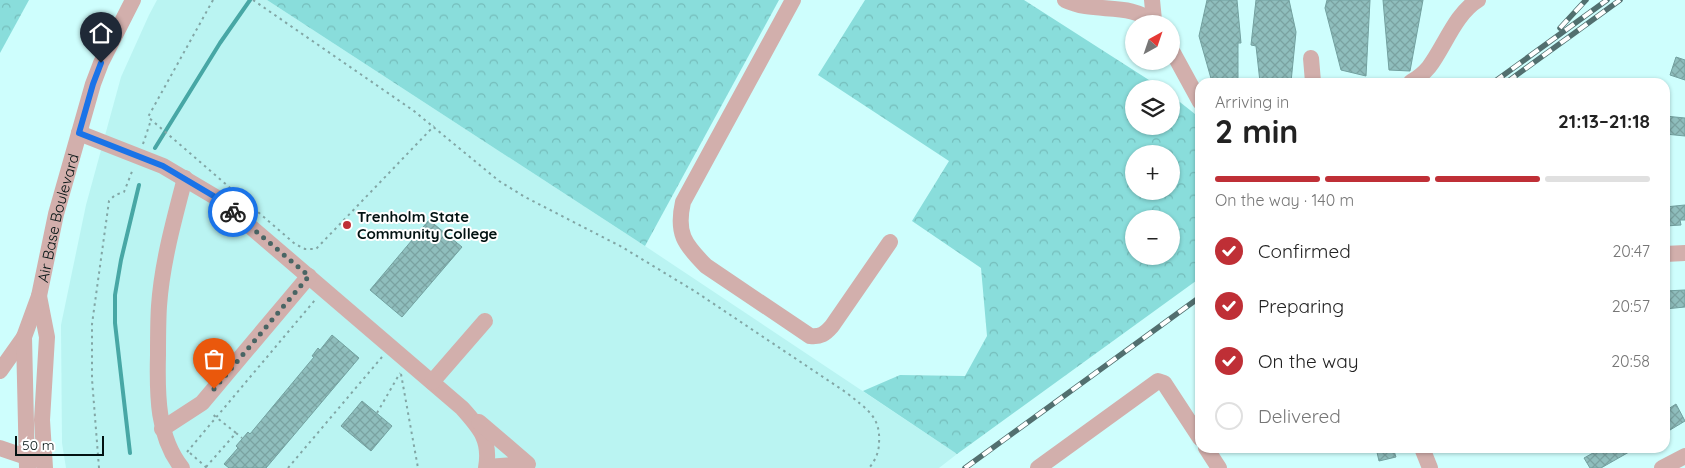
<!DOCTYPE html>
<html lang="en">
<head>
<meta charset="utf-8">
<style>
	:root { --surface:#fff; --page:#f6f6f6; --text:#222; --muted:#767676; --line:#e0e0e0; --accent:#bf2f36 }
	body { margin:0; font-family:Quicksand,sans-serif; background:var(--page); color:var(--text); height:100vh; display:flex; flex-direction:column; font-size:19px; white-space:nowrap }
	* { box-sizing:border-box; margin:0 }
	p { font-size:16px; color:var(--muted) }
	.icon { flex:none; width:28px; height:28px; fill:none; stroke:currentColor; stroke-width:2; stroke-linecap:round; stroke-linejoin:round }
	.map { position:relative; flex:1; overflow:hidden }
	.sheet { position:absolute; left:1195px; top:78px; width:475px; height:375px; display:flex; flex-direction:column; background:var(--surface); border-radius:15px; box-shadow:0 1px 4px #0004 }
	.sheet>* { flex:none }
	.needle { width:32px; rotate:40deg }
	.controls { position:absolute; left:1125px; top:15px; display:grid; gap:10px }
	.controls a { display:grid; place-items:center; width:55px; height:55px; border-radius:50%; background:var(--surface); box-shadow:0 1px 4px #0004; font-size:25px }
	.scale { position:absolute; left:15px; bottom:12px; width:89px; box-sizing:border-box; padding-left:5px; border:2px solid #021212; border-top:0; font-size:14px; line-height:18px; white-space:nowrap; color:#021212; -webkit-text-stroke:4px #fff; paint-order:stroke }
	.pin { position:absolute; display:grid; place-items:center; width:42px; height:42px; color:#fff; margin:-51px -21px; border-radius:50% 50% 50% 0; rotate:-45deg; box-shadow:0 0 5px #0007 }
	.pin .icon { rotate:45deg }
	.courier { position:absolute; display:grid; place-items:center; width:50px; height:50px; margin:-25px; border:4px solid #1a73e8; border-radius:50%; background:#fff; color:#222; box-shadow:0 1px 6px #0007 }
	.summary em { font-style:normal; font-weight:700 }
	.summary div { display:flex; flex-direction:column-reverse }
	.summary { display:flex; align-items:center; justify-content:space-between; height:85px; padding:0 20px }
	h1 { font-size:32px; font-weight:700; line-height:38px }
	.bar { display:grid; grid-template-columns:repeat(4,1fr); gap:8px 5px; align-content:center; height:60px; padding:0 20px }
	.bar i { height:6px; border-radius:4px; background:var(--line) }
	.bar .on { background:var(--accent) }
	.bar p { grid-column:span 4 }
	ol { padding:0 20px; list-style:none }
	li { display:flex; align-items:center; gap:15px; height:55px }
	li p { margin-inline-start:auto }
	li .icon { padding:5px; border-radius:50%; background:var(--accent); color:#fff; stroke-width:4 }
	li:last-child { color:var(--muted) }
	li i { width:28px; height:28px; border:2px solid var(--line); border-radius:50% }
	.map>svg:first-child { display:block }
	.built { fill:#baf4f2 }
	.forest { fill:url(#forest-crowns); fill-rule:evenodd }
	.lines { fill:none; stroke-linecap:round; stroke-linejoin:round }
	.stream { stroke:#47a7a5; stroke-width:4 }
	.building { fill:url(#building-cross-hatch); stroke:#72a09f }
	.path { stroke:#82a6a5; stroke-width:2; stroke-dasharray:2.5 4; stroke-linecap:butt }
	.minor { stroke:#d2afac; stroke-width:16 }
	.rail-casing { stroke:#526f6f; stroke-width:5.5 }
	.rail { stroke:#fff; stroke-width:4; stroke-dasharray:11; stroke-linecap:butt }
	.done { stroke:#496564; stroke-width:5; stroke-dasharray:0 9 }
	.route { stroke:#1a73e8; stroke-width:6 }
	.poi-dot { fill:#bf2f36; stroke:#fff; stroke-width:2 }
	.labels { text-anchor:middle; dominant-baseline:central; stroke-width:4; stroke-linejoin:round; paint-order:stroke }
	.poi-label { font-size:15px; font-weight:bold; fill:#021212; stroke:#fff; text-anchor:start }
	.street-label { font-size:15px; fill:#021212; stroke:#fff }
</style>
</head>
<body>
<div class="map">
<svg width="1685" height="468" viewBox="0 0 1685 468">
	<defs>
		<pattern id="forest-crowns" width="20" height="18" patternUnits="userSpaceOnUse" patternTransform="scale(1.25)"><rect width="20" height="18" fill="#89dddb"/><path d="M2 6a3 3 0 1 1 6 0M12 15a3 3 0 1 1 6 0" fill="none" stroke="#75bdbb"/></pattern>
		<pattern id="building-cross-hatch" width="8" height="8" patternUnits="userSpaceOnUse" patternTransform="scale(1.25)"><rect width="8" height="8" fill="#8fbebd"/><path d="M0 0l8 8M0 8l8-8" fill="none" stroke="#7aa2a1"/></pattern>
	</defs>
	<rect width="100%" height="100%" fill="#cefefd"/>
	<polygon class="built" points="157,0 267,0 645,246 957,454 939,468 66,468 62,443 61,325 86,205 121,77 149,15"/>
	<g class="forest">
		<polygon points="0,0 29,0 0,53"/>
		<polygon points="267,0 779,0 645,246"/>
		<path d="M865,0H1024L1163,89H1134V126H1171V95L1200,118V278L957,454L863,391L900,375L965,376L987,336L981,268L912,221L949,161L818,75ZM1134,154H1171V191H1134ZM1134,219H1171V256H1134Z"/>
	</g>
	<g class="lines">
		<g class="stream">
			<polyline points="155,148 220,43 250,0"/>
			<polyline points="130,453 115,323 115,295 121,260 139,185"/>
		</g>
	</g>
	<g class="building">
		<polygon points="1207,0 1237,0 1241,43 1238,43 1238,82 1212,82 1199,36"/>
		<polygon points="1256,0 1289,0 1296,32 1291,82 1260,82 1256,46 1251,45"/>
		<polygon points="1327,0 1370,0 1366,76 1341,70 1325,8"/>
		<polygon points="1383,0 1423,0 1410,71 1389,70"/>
		<polygon points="1676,57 1685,60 1685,80 1670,75"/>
		<polygon points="1665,116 1685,118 1685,136 1665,134"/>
		<polygon points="1685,205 1685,220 1680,220 1681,225 1665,226 1665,207"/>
		<polygon points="429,220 462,247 402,317 370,290"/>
		<polygon points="1685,290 1685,307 1665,309 1665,291"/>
		<polygon points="332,335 359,358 266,468 229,468 224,464 238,448 236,446 248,432 250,434 314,357 312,356 318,348 320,350"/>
		<polygon points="362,401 392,426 371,451 341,426"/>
		<polygon points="1676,404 1685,421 1665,433 1665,411"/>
		<polygon points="1376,448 1393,448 1396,457 1379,461"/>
		<polygon points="1602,448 1636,448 1601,468 1590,468 1584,458"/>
	</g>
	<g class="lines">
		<g class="path">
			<polyline points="213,0 148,117 295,244 305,249 316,249 434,126"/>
			<path d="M253,0L414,111L499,181L525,197L622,247L696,292L847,393C866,409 881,416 879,443C879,452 875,461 869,468"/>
			<polyline points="143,144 151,120"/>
			<polyline points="401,374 418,468"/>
			<polyline points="377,413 400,373"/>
			<polyline points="236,433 242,438"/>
			<polyline points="187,452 315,300"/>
			<polyline points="190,453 207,468"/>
			<polyline points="206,467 236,433 211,413"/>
			<polyline points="99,468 92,379 92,324 109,201 115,195 124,192 133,169"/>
			<polyline points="288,468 382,357"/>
		</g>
		<g class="minor">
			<path d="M793,0L683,202C676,233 684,244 706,266L810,336C821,337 825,334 832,326L890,242"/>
			<path d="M1065,0C1097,15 1127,0 1157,24"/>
			<polyline points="1152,0 1154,20"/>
			<polyline points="1171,49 1200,102"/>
			<polyline points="1311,58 1313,82"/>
			<path d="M1411,82C1418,78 1424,73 1429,67C1445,46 1455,14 1478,0"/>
			<path d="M79,133L163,166L217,198L462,408C480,428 491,440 486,468"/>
			<polyline points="1665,254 1685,253"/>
			<polyline points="39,296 47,337 42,420 45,468"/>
			<polyline points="0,371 24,337"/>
			<polyline points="432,382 485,321"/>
			<polyline points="479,422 528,464 487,467"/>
			<polyline points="162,429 202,403 309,276"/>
			<polyline points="0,448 35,460"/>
			<polyline points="1206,448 1219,468"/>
			<polyline points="1422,448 1430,468"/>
			<path id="s1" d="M27,468L24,337L39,296L56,214L93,84L101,63L133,0"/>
			<path d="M182,468C157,437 157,394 158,355C158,339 158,322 159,306C162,263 174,220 185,178"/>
			<polyline points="1038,468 1158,381 1164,383 1200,438"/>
			<polyline points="1662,468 1685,456"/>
		</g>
		<g class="rail-casing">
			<g id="rail">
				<polyline points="1560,28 1586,0"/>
				<polyline points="1494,82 1607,0"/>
				<polyline points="1507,82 1620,0"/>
				<polyline points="965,468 1200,297"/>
			</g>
		</g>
		<use href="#rail" class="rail"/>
	</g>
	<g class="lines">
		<polyline class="done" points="214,389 309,276 233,212"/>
		<polyline class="route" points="101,63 93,84 79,133 163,166 217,198 233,212"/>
	</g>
	<circle class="poi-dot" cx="347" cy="225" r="5"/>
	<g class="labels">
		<g class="poi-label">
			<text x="357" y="216">Trenholm State<tspan x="357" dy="17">Community College</tspan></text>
		</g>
		<g class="street-label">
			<text stroke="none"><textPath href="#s1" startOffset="255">Air Base Boulevard</textPath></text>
		</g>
	</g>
</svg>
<div class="controls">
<a><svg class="needle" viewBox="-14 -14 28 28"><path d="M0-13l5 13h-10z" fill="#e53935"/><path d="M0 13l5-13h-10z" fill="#767676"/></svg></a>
<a><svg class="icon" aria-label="layers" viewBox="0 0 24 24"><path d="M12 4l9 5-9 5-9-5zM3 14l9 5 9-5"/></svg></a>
<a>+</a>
<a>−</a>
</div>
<div class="scale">50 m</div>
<div class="pin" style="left:214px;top:389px;background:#ea580c"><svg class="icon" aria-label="bag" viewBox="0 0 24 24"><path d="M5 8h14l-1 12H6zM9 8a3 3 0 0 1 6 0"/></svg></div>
<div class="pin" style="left:101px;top:63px;background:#1f2937"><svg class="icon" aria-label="home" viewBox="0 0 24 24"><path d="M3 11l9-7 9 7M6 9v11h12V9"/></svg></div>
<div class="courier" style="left:233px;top:212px"><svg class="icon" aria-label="bike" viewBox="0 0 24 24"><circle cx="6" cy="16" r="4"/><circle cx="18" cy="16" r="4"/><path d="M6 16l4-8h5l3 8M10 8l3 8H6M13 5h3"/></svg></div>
<section class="sheet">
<div class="summary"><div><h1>2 min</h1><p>Arriving in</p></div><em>21:13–21:18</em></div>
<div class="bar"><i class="on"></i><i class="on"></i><i class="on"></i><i></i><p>On the way · 140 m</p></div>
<ol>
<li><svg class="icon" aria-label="check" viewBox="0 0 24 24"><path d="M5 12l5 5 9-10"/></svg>Confirmed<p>20:47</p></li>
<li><svg class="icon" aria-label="check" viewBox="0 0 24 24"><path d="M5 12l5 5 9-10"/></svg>Preparing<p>20:57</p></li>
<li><svg class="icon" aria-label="check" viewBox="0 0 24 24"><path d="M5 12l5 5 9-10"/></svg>On the way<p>20:58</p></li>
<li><i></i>Delivered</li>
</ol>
</section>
</div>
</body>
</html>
